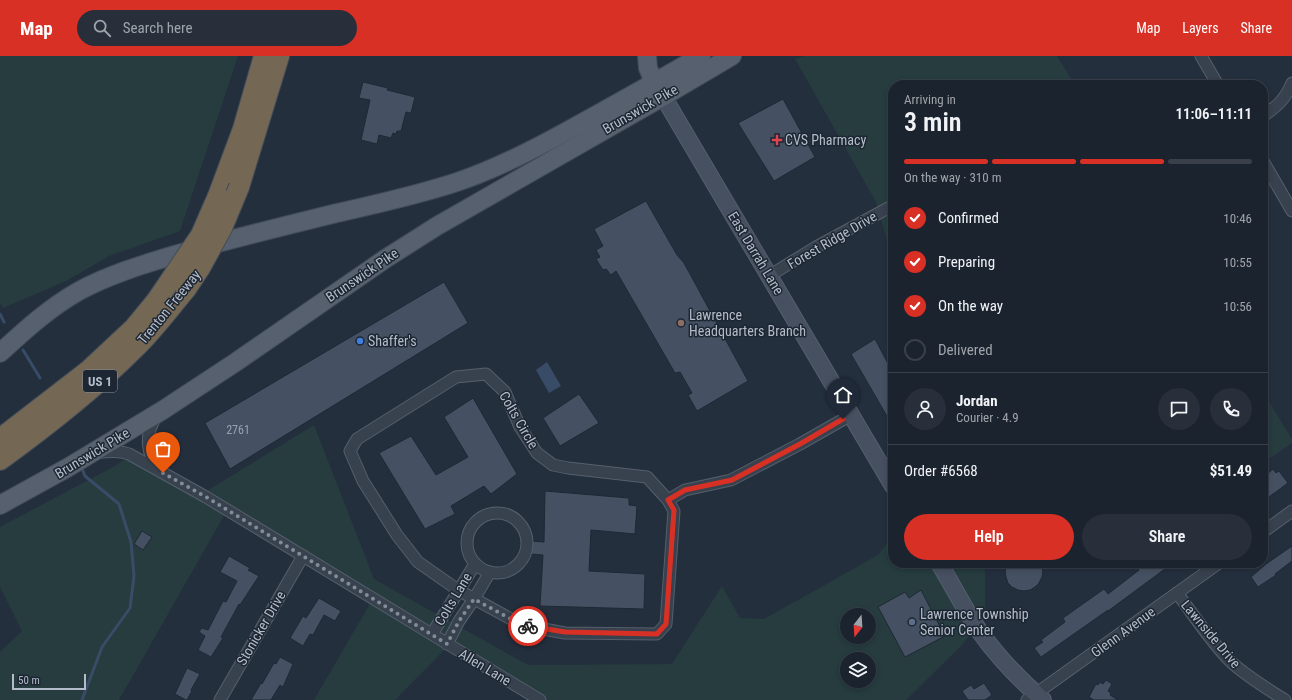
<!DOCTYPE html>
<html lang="en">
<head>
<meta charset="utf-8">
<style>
	:root { --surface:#1b232e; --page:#282f3a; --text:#f1f3f6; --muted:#a0a4aa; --line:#39404a; --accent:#d93025 }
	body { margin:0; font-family:"Roboto Condensed",sans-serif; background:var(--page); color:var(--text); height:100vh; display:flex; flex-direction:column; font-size:15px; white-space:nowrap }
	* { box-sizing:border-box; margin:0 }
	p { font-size:13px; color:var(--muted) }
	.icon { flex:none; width:22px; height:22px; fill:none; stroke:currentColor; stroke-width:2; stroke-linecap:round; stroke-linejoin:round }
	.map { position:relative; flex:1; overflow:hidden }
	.sheet { position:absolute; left:888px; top:24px; width:380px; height:488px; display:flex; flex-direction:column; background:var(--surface); border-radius:16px; box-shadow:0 2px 6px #0003,0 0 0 1px var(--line) }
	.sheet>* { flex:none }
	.needle { width:26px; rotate:197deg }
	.tools { position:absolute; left:840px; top:552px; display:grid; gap:8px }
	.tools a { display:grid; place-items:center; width:36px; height:36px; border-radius:50%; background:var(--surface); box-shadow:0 2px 6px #0003,0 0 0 1px var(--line); font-size:20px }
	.scale { position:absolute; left:12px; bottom:10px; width:74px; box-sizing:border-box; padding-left:4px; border:2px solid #b4bcc9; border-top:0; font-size:11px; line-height:14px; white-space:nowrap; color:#b4bcc9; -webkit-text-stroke:3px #1d2633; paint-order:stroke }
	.pin { position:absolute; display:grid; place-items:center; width:34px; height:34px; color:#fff; margin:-41px -17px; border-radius:50% 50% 50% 0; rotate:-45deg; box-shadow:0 0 4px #0007 }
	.pin .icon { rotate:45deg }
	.courier { position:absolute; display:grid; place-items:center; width:40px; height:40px; margin:-20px; border:3px solid #d93025; border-radius:50%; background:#fff; color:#222; box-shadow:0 1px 5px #0007 }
	.summary em { font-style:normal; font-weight:600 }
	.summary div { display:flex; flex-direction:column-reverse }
	.summary { display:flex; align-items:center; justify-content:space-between; height:68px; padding:0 16px }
	h1 { font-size:26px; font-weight:600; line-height:30px }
	.bar { display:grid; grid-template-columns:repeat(4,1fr); gap:6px 4px; align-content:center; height:48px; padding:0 16px }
	.bar i { height:5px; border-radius:3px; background:var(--line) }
	.bar .on { background:var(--accent) }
	.bar p { grid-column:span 4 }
	.line { display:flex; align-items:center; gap:10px; padding:0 16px; border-top:1px solid var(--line) }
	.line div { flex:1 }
	.round { display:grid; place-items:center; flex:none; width:42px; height:42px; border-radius:21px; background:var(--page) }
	ol { padding:0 16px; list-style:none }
	li { display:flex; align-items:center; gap:12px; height:44px }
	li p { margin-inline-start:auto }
	li .icon { padding:4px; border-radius:50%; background:var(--accent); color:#fff; stroke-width:4 }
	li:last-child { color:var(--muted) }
	li i { width:22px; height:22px; border:2px solid var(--line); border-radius:50% }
	.primary-button { display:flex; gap:8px; margin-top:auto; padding:8px 16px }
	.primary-button a { flex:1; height:46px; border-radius:24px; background:var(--accent); color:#fff; font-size:16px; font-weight:600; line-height:46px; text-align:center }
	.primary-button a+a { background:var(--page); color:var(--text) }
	header { display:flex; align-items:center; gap:24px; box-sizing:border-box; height:56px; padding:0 20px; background:var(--accent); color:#fff }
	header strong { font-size:19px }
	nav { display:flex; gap:22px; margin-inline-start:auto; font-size:14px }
	.search { width:280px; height:36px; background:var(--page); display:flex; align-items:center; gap:10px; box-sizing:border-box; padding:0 14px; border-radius:22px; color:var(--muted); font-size:15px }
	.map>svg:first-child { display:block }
	.green { fill:#263c3f; fill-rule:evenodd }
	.water { fill:#394c67 }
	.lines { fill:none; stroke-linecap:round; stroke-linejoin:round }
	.stream { stroke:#394c67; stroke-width:3 }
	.building { fill:#455162; stroke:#1f2835 }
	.street-casing { stroke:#565f6c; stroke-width:13 }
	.secondary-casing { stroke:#565f6c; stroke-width:18 }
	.primary-casing { stroke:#414a57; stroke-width:20 }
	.highway-casing { stroke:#434c59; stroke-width:22 }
	.street { stroke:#38414e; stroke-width:11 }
	.secondary { stroke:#465061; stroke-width:16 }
	.primary { stroke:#56606e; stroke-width:18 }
	.highway { stroke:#746855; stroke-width:20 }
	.highway-bridge-casing { stroke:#434c59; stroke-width:22; stroke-linecap:butt }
	.highway-bridge { stroke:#746855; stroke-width:20 }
	.done { stroke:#828b98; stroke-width:4; stroke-dasharray:0 7.2 }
	.route { stroke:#d93025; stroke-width:5 }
	.health-dot { fill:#e0444e; stroke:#1d2633; stroke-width:1.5 }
	.education-dot { fill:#8d6e63; stroke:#1d2633; stroke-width:1.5 }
	.shop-dot { fill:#3f7fe0; stroke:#1d2633; stroke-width:1.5 }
	.service-dot { fill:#5c6f8a; stroke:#1d2633; stroke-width:1.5 }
	.labels { text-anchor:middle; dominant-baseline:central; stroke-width:3; stroke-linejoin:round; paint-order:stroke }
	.number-label { font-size:12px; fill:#98a1af }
	.shield { fill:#1d2633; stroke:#878f9c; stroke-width:1 }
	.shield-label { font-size:13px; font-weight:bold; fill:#b4bcc9 }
	.street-label { font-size:14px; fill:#b4bcc9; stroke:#1d2633 }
	.poi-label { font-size:14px; fill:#b4bcc9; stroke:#1d2633; text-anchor:start }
</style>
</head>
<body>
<header>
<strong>Map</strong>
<div class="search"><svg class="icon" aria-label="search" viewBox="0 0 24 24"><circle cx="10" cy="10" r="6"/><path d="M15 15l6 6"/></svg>Search here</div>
<nav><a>Map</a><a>Layers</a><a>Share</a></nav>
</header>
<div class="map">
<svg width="1292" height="644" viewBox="0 0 1292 644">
	<rect width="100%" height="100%" fill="#242f3e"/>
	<g class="green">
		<polygon points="0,0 238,0 180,175 109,200 66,225 3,252 0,247"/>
		<polygon points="805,0 1057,0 1075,29 893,29 893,206 876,146 795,3"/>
		<polygon points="1263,336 1292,383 1292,387 1263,407"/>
		<path d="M314,369L374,523L528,609L672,608L722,530L740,562L764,563L878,499L893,480V507H985V559L963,588L906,644H548L452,586L395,644H314L375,539L229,451L119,644H0V596L22,575L0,531V471L113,411L136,396L202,438ZM847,559H869V581H847ZM847,603H869V625H847Z"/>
	</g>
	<polygon class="water" points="547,306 561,330 549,337 536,314"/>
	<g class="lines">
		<g class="stream">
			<polyline points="0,258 4,266"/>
			<polyline points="23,294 40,322"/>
			<polyline points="81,410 85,420 119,448 131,486 134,520 130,552 102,591 82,644"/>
		</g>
	</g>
	<g class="building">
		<polygon points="363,26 388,32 387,34 415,41 411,57 406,56 401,75 397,75 396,78 393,77 391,82 379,79 377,88 361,84 370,44 359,42"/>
		<polygon points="783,43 815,101 774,125 738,67"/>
		<polygon points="646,145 677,199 684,207 748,325 697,355 688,339 692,337 680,316 675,317 616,215 611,219 606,213 603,214 596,203 600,201 596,194 603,190 594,173"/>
		<polygon points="444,226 468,267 230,413 205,367"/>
		<polygon points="875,283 893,317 893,359 888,362 851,298"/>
		<polygon points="579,338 599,367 560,390 543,362"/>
		<polygon points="473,342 517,418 491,438 484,430 451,450 455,458 425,473 379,397 411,380 436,419 468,401 444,361"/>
		<polygon points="1273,413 1276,417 1279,415 1288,427 1269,441 1263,433 1263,426 1269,422 1266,419"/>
		<polygon points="545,435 629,442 629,449 637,450 635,478 591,474 589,515 645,518 644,553 540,550 543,499 530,498 530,485 544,486"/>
		<polygon points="142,475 152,481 143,494 134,488"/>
		<polygon points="1292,490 1292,505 1275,518 1276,519 1258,531 1251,521 1266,508"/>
		<polygon points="229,500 250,512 248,514 259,520 240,549 239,548 221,581 223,582 211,601 198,594 205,580 199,576 202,572 208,574 223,545 226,546 237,525 220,516"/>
		<polygon points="1007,507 1041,507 1043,515 1042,521 1039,527 1035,531 1030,534 1024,535 1018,534 1012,531 1008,527 1006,521 1005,515"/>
		<polygon points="1142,507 1173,507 1108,555 1108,554 1041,601 1034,592 1043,586 1041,584 1065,566 1063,562 1104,533 1108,538 1139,514 1137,511"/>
		<polygon points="921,534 945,580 905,601 878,551 905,536 909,542"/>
		<polygon points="319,542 341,555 335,565 324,559 313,579 310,578 303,590 290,582 303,560 306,562"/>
		<polygon points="280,601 293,608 283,631 280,629 271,644 251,644 261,627 262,628 274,607 276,608"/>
		<polygon points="187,612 200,618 191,634 192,635 187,644 186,644 175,638"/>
		<polygon points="1106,624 1112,628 1108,635 1111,637 1110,639 1118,644 1094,644 1089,641 1096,628 1098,629 1100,626 1103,628"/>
		<polygon points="984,627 992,639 985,644 968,644 962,635 971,629 974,633"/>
	</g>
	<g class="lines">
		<g class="street-casing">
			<g id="street">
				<polyline points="1201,0 1218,29"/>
				<path d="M1263,60C1278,50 1285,43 1292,27"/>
				<polyline points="1263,105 1292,155"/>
				<polyline points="769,220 816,191 890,151 893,156"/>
				<polygon points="486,318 505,336 520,371 537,397 553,409 568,412 647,421 668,444 674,455 666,568 657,578 565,577 522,569 458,534 418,506 397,479 363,425 350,395 357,383 456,321"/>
				<path d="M157,360C144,377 146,399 160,414"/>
				<path d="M97,397C108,395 118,394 129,398L206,441L540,644"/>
				<polyline points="668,444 685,434 731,424 800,388 851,359"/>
				<circle cx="497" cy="487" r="30"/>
				<polyline points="1263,476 1292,455"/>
				<path d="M1177,537C1194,559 1210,585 1230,605C1246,620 1266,632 1285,644"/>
				<polyline points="432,578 475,508"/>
				<polyline points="447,588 459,565 474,543 490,516"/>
				<polyline points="220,644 303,500"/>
				<polyline points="1027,644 1219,507"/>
			</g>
		</g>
		<g class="secondary-casing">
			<g id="secondary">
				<polyline points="657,30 893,430"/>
				<path d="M939,507C953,530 965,554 980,576C998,601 1020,624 1043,644"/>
			</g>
		</g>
		<g class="primary-casing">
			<g id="primary">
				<polyline points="647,0 648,12 654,26"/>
				<path d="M0,297C25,274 49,252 79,235C114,216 152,206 191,194C240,181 288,169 337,157C377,148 418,139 457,126C496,113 533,94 569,74C613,50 657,25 701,0"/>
				<polyline points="0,449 67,412 163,354 236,306 385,203 437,170 664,40 732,0"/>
			</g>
		</g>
		<g class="highway-casing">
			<g id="highway">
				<polyline points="239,131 279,0"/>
				<polyline points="218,140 243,73 264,0"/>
				<polyline points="0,383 88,315 134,272 157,244"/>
				<path d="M0,404C47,370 93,334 134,293C153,275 169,253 186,233"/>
			</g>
		</g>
		<use href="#street" class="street"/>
		<use href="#secondary" class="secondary"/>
		<use href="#primary" class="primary"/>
		<use href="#highway" class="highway"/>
		<g class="highway-bridge-casing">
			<g id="highway-bridge">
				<polyline points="186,233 200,212 222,172 239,131"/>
				<polyline points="157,244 201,179 218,140"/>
			</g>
		</g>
		<use href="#highway-bridge" class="highway-bridge"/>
	</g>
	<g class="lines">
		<polyline class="done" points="163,417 206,441 447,588 459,565 474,543 522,569 528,570"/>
		<polyline class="route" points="528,570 565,576 657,578 666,568 674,454 668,444 685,434 732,424 800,388 843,363"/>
	</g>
	<path class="health-dot" d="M775 78h4v4h4v4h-4v4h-4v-4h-4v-4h4z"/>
	<circle class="education-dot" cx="681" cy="267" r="4"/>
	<circle class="shop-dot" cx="360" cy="285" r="4"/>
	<circle class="service-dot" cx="912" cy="566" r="4"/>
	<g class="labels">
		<g class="number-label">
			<text x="238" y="374">2761</text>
		</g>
		<rect class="shield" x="83" y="314" width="34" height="22" rx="3"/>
		<g class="shield-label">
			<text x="100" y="325">US 1</text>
		</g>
		<g class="street-label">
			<text transform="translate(640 53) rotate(-30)">Brunswick Pike</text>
			<text transform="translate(832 184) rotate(-30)">Forest Ridge Drive</text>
			<text transform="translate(756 197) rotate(59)">East Darrah Lane</text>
			<text transform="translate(362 219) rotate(-34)">Brunswick Pike</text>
			<text transform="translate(169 251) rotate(-51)">Trenton Freeway</text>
			<text transform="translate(519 364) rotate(60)">Colts Circle</text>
			<text transform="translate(92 397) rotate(-31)">Brunswick Pike</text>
			<text transform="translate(453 543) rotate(-59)">Colts Lane</text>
			<text transform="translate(261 572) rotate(-60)">Stonicker Drive</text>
			<text transform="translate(1123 576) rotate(-36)">Glenn Avenue</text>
			<text transform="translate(1211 578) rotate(50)">Lawnside Drive</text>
			<text transform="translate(485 611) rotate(31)">Allen Lane</text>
		</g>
		<g class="poi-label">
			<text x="785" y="84">CVS Pharmacy</text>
			<text x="689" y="259">Lawrence<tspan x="689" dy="16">Headquarters Branch</tspan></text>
			<text x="368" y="285">Shaffer's</text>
			<text x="920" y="558">Lawrence Township<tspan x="920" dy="16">Senior Center</tspan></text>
		</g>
	</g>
</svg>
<div class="tools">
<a><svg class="needle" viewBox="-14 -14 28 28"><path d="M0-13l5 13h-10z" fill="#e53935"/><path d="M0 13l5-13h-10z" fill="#a0a4aa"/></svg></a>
<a><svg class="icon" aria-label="layers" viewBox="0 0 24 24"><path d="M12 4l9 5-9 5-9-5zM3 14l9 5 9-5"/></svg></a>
</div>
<div class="scale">50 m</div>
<div class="pin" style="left:163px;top:417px;background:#ea580c"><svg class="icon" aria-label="bag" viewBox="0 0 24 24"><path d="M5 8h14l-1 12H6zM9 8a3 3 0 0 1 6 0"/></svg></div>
<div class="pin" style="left:843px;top:363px;background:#1f2937"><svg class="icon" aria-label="home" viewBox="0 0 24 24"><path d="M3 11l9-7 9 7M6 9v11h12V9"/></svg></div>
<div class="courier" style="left:528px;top:570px"><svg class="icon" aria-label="bike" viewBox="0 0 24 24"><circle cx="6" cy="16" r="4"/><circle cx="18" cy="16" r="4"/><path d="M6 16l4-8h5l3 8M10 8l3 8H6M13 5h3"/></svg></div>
<section class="sheet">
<div class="summary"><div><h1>3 min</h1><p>Arriving in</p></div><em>11:06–11:11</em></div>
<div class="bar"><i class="on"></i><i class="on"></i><i class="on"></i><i></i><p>On the way · 310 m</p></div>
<ol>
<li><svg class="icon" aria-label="check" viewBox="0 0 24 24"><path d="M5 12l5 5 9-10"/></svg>Confirmed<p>10:46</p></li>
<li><svg class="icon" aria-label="check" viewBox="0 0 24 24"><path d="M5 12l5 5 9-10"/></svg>Preparing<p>10:55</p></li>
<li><svg class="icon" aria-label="check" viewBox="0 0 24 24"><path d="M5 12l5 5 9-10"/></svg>On the way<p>10:56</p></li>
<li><i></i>Delivered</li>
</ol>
<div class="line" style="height:72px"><a class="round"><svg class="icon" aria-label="person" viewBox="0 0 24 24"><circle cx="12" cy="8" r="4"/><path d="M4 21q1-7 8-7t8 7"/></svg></a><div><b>Jordan</b><p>Courier · 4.9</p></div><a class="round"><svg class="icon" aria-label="chat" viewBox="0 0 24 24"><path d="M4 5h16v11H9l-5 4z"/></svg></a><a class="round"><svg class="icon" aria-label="phone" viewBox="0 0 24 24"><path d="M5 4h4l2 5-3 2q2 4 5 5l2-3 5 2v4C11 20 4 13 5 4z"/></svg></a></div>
<div class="line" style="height:52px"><div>Order #6568</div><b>$51.49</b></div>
<div class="primary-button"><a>Help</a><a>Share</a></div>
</section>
</div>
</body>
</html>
